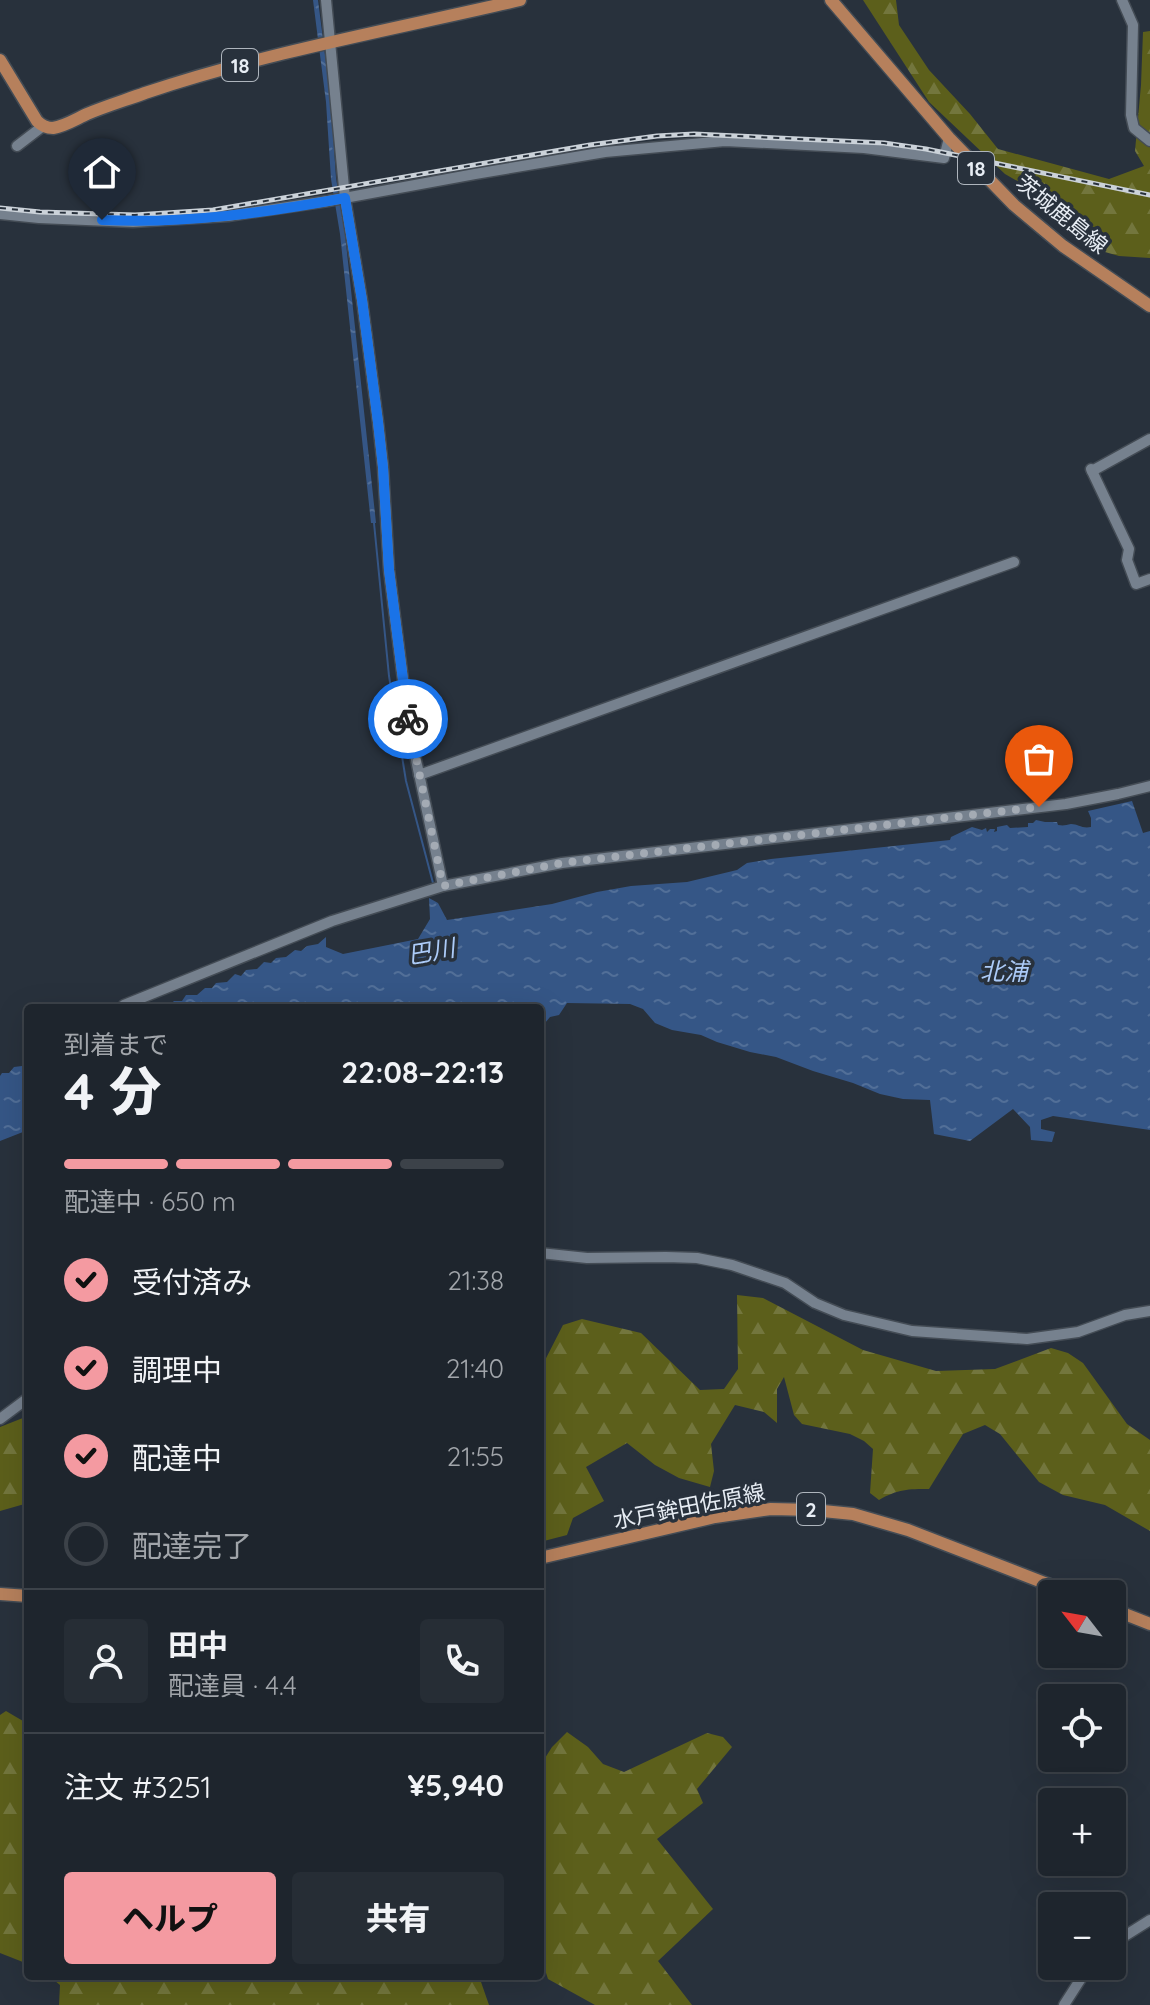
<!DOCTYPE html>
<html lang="ja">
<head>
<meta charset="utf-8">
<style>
	:root { --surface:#1e252d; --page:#262d35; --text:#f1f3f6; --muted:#a1a5aa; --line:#3c4249; --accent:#f49aa1 }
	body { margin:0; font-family:Quicksand,"Noto Sans JP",sans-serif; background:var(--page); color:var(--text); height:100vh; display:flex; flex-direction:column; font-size:30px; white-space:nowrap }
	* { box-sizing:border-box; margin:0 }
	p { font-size:26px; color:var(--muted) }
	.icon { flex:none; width:44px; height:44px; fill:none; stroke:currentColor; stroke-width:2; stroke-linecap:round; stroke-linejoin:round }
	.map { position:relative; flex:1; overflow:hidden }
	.sheet { position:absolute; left:24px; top:1004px; width:520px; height:976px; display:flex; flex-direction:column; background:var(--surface); border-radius:8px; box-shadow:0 8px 32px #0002,0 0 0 2px var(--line) }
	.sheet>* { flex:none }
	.needle { width:52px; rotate:301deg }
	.controls { position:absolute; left:1038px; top:1580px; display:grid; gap:16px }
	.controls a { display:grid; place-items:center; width:88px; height:88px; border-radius:8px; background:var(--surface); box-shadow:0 8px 32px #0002,0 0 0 2px var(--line); font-size:40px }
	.pin { position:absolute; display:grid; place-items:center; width:68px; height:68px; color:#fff; margin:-82px -34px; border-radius:50% 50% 50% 0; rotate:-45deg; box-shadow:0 0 8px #0007 }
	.pin .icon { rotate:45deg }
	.courier { position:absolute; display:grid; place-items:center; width:80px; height:80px; margin:-40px; border:6px solid #1a73e8; border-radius:50%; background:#fff; color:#222; box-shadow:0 2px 10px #0007 }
	.summary em { font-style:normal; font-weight:800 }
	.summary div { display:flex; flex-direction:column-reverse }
	.summary { display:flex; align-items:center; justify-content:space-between; height:136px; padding:0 40px }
	h1 { font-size:52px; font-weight:800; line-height:60px }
	.bar { display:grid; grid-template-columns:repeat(4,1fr); gap:12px 8px; align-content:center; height:96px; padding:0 40px }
	.bar i { height:10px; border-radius:6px; background:var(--line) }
	.bar .current { background:var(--accent) }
	.bar p { grid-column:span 4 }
	.line { display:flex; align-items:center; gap:20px; padding:0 40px; border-top:2px solid var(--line) }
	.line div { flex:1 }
	.round { display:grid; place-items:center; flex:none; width:84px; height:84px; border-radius:8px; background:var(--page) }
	ol { padding:0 40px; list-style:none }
	li { display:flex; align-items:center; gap:24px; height:88px }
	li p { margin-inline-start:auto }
	li .icon { padding:8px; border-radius:50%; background:var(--accent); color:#111; stroke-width:4 }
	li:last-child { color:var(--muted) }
	li i { width:44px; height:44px; border:4px solid var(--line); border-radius:50% }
	.cta { display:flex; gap:16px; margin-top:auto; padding:16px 40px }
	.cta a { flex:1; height:92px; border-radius:8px; background:var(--accent); color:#111; font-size:32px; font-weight:800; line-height:92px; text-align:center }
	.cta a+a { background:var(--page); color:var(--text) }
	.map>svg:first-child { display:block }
	.forest { fill:url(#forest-firs) }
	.water { fill:url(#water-ripples) }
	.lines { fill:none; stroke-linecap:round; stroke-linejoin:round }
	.stream { stroke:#355686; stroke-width:2 }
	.minor-casing { stroke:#444c55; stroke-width:13 }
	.major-casing { stroke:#444c55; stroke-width:15 }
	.minor { stroke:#76818e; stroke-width:10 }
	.major { stroke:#b6805c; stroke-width:12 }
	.rail-casing { stroke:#cbd2d9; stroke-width:5 }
	.rail { stroke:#28313c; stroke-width:2; stroke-dasharray:6; stroke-linecap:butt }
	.done { stroke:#a4abb4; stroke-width:8; stroke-dasharray:0 14.4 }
	.route { stroke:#1a73e8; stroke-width:10 }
	.labels { text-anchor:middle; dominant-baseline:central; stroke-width:7; stroke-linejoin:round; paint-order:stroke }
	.shield { fill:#28313c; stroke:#aeb5bd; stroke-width:2 }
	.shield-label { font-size:20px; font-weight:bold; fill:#e7edf4 }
	.street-label { font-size:22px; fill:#e7edf4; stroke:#28313c }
	.water-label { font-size:24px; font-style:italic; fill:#accbf8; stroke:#28313c }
</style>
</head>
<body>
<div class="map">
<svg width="1150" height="2005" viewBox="0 0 1150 2005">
	<defs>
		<pattern id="forest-firs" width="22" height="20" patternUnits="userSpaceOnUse" patternTransform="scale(2)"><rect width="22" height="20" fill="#5c5f1b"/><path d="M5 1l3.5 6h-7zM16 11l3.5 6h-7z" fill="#73763d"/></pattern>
		<pattern id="water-ripples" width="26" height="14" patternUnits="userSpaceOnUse" patternTransform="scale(2)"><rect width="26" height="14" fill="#355686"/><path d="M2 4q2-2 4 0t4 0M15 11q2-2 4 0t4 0" fill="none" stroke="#526f98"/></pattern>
	</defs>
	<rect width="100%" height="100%" fill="#28313c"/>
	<g class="forest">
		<polygon points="863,0 896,0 899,25 929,70 970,114 998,149 1109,179 1144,166 1135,151 1141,85 1143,32 1150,31 1150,258 1119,256 1091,248 1048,199 1005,174 929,102"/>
		<path d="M737,1295L763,1298L863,1350L936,1371L995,1369L1051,1348L1068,1353L1083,1363L1127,1424L1150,1440V1531L1105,1505L1063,1495L1039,1482L1000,1434L985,1425L963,1434L929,1489C908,1489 898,1489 879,1500L870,1493L873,1449L864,1441L850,1434L802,1424L794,1415L784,1377L777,1389V1423L764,1412L735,1405L711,1444L714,1471L710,1487L679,1478L655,1465L627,1443L586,1467L604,1501L573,1518L567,1535L540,1542V1370L563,1325L582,1319L641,1333L700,1390L724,1389L738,1369Z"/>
		<polygon points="28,1416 28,1503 0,1511 0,1427"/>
		<polygon points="6,1711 28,1724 28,1964 0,1953 0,1715"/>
		<polygon points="567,1732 588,1747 603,1764 624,1772 707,1733 723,1737 732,1747 697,1789 703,1803 657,1839 713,1909 658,1961 692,2005 595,2005 548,1979 540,1954 540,1766 552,1747"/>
		<polygon points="49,1976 473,1976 481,1982 489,2005 59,2005 60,1985"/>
	</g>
	<g class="water">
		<polygon points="313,0 318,0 331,102 336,178 345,234 376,523 371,523 340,234 331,179 326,102"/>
		<path d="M1132,801L1143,833L1150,831V1130L1053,1116L1041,1120V1129L1055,1132L1052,1142L1031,1140L1030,1127L1013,1109L970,1141L934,1134L930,1100L903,1099L880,1094L853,1083L813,1071L776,1057L750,1052L717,1042L701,1035L672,1030L655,1023L643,1009L630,1004L567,1003L559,1015L550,1017L545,1023L540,1026V1008H162L167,1007L174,1001H182L186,995H197L205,988H212L216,983L227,982L235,974L241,976L246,970L257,969L264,962L271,963L276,958L286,957L295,950L301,951L307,946L318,944L326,937V947L343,954L418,939L430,919L429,898L438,903L447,920L552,904L597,892L631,886L687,882L737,870L747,863L771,859L950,840L951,837L972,827L982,830L986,828L987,832L990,829H995L994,832L997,831V827L1007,825L1010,828L1028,827V823H1033L1036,820L1045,822H1057L1058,825C1064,826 1066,825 1071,824C1078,824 1082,829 1091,827V818L1088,811Z"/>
		<polygon points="28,1062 28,1130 0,1141 0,1076 2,1073 9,1073 14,1067 22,1066"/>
	</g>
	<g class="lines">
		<polyline class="stream" points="374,523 389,676 406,781 433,883"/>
		<g class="minor-casing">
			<g id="minor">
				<polyline points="326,0 345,198 362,300 378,422 383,467 389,570 409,727 443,886"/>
				<polyline points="1122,0 1133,25 1131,115 1134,128 1150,141"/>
				<polyline points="17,146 43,126"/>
				<polyline points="0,214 39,218 133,222 228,216 328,201 475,174 605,152 725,141 864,148 944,158 949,138"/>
				<polyline points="1091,469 1129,549 1127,560 1136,584 1150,579"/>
				<polyline points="1092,471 1150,439"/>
				<polyline points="419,775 1014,562"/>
				<polyline points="125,1008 124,1005 332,921 443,886 562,863 1066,804 1118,794 1150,786"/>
				<polyline points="540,1253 587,1258 666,1257 697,1258 732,1265 785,1283 815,1303 844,1315 912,1331 1027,1339 1078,1332 1125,1315 1150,1311"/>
				<polyline points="0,1419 28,1398"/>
				<polyline points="1112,1944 1150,1920"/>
				<polyline points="1064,2005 1089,1966"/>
			</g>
		</g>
		<g class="major-casing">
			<g id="major">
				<polyline points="831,0 949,138 1014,205 1063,246 1150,306"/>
				<path d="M0,60L37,121C42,126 46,128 53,128C65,126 76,119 87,114C106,106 126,100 145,93C267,52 395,29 520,0"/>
				<polyline points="540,1558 715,1517 771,1509 813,1510 853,1514 908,1530 1073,1594"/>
				<polyline points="0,1594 28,1596"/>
				<polyline points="1112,1609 1150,1624"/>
			</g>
		</g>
		<use href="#minor" class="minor"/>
		<use href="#major" class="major"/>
		<g class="rail-casing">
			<polyline id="rail" points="0,208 40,212 135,215 213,210 590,145 657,136 694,134 884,143 926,149 1150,195"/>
		</g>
		<use href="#rail" class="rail"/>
	</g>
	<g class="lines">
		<polyline class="done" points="408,719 443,886 562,863 1039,807"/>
		<path class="route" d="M102,220C183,224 265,213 345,198L362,300L378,422L383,467L389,570L408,719"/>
	</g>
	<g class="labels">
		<g class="shield">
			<rect x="222" y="49" width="36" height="32" rx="6"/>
			<rect x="958" y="152" width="36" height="32" rx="6"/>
			<rect x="797" y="1493" width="28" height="32" rx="6"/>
		</g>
		<g class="shield-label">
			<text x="240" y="65">18</text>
			<text x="976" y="168">18</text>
			<text x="811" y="1509">2</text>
		</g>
		<g class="street-label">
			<text transform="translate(1062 214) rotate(39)">茨城鹿島線</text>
			<text transform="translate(689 1506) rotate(-11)">水戸鉾田佐原線</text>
		</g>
		<g class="water-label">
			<text transform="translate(431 951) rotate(-10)">巴川</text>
			<text x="1004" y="971">北浦</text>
		</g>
	</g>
</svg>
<div class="controls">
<a><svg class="needle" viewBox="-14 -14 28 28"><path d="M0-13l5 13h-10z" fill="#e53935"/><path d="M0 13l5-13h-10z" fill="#a1a5aa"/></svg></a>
<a><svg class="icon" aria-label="locate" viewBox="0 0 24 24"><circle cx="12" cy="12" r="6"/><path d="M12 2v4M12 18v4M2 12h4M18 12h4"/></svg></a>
<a>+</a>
<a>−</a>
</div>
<div class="pin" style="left:1039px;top:807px;background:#ea580c"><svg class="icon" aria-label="bag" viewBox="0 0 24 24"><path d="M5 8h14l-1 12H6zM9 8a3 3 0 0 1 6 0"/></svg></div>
<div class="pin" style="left:102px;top:220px;background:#1f2937"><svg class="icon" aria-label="home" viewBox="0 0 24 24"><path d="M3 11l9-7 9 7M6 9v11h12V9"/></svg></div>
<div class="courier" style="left:408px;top:719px"><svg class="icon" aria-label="bike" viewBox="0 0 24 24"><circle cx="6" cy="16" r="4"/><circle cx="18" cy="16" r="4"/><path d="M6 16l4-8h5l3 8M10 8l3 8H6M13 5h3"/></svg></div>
<section class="sheet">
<div class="summary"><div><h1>4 分</h1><p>到着まで</p></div><em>22:08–22:13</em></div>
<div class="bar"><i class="current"></i><i class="current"></i><i class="current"></i><i></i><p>配達中 · 650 m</p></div>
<ol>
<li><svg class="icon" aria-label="check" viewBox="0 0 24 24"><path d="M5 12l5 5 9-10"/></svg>受付済み<p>21:38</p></li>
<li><svg class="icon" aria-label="check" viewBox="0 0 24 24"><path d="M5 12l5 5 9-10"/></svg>調理中<p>21:40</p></li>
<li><svg class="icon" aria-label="check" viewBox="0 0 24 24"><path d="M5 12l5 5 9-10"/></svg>配達中<p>21:55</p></li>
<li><i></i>配達完了</li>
</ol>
<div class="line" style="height:144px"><a class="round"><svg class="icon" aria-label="person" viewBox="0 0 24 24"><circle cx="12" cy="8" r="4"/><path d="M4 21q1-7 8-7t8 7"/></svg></a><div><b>田中</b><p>配達員 · 4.4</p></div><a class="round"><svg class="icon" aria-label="phone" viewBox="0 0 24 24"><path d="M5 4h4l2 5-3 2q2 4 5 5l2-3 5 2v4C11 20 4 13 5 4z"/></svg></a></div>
<div class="line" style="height:104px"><div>注文 #3251</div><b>¥5,940</b></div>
<div class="cta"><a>ヘルプ</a><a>共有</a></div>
</section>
</div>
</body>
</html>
